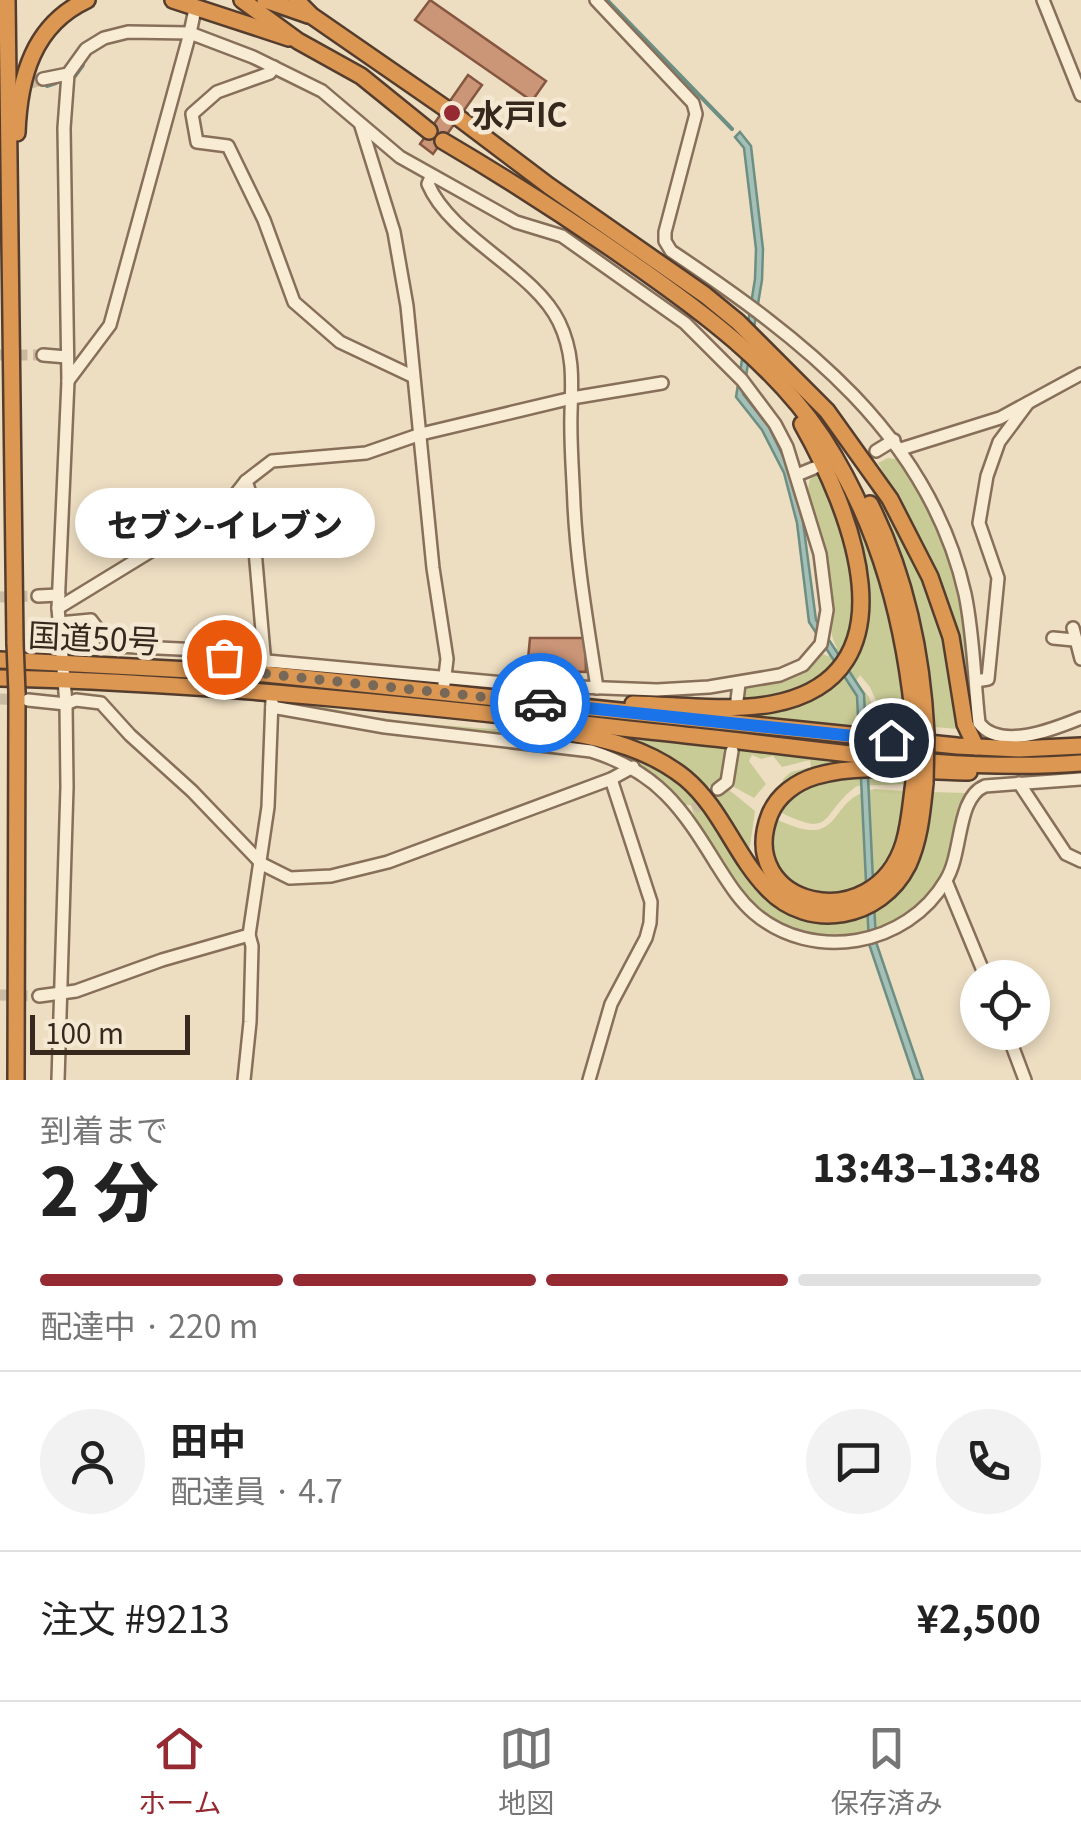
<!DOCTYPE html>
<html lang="ja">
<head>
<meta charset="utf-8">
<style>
	:root { --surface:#fff; --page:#f2f2f2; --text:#222; --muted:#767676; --line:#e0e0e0; --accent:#952a32 }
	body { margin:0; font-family:Georgia,"Noto Sans JP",serif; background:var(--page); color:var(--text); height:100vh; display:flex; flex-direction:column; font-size:38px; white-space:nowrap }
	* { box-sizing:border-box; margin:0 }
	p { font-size:32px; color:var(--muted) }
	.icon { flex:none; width:55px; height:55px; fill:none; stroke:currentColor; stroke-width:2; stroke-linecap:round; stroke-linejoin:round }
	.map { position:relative; height:1080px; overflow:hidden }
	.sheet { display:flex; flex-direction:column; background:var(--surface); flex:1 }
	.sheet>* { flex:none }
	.controls { position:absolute; left:960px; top:960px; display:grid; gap:20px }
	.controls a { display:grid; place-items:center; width:90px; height:90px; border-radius:50%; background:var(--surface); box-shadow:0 5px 15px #0003; font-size:50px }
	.scale { position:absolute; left:30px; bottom:25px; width:160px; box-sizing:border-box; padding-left:10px; border:5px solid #37281e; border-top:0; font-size:28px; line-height:35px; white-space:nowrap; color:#37281e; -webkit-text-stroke:8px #f5e8d2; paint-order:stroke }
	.pin { position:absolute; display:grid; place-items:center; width:85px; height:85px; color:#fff; margin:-42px; border:5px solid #fff; border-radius:50%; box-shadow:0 2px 10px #0007 }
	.courier { position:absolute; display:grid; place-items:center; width:100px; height:100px; margin:-50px; border:8px solid #1a73e8; border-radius:50%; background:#fff; color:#222; box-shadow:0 2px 12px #0007 }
	.bubble { position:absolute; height:70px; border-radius:35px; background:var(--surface); box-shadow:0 5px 15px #0003; font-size:32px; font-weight:800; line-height:70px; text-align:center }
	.headline em { font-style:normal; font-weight:800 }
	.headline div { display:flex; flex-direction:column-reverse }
	.headline { display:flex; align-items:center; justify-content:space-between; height:170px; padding:0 40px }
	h1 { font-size:65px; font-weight:800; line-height:75px }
	.bar { display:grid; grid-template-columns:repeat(4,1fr); gap:15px 10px; align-content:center; height:120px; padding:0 40px }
	.bar i { height:12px; border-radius:8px; background:var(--line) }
	.bar .active { background:var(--accent) }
	.bar p { grid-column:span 4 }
	.line { display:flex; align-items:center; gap:25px; padding:0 40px; border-top:2px solid var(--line) }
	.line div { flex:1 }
	.round { display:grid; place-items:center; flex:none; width:105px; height:105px; border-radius:52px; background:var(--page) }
	.tab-bar { display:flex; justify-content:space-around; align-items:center; height:140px; border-top:2px solid var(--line); background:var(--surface); font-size:28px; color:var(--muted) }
	.tab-bar a { display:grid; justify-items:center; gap:5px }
	.tab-bar .active { color:var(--accent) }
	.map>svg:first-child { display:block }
	.green { fill:#c9cb96 }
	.water { fill:#a4c0b6; stroke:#6c8e83; stroke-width:2.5 }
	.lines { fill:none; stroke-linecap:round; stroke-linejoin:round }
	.stream { stroke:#6c8e83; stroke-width:4 }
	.building { fill:#cb9578; stroke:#865740; stroke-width:2.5 }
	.minor-tunnel { stroke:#c9baa1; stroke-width:11; stroke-dasharray:11 5.5; stroke-linecap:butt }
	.minor-casing { stroke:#876f59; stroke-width:16 }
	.highway-casing { stroke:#553d2e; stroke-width:20 }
	.minor { stroke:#f8ecd5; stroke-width:11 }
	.highway { stroke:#dc9753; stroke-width:15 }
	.highway-bridge-casing { stroke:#553d2e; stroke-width:20; stroke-linecap:butt }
	.highway-bridge { stroke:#dc9753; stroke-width:15 }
	.done { stroke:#776857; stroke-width:10; stroke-dasharray:0 18 }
	.route { stroke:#1a73e8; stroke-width:12 }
	.poi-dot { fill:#952a32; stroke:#f5e8d2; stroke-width:4 }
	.labels { text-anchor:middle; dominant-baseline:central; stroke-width:9; stroke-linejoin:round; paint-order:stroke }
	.poi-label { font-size:32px; font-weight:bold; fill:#37281e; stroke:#f5e8d2; text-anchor:start }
	.street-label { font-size:32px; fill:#37281e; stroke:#f5e8d2 }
</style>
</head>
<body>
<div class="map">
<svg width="1081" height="1080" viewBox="0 0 1081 1080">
	<rect width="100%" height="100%" fill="#eddec2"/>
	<g class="green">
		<path d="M888,458L904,460L939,525L969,640L972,670L969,706C960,609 926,546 878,463Z"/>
		<path d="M823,472C833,503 847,536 853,569C868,649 818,699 740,699L746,687L794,676L822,654L828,656L837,648C825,628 832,594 828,570C822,542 800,504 811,477Z"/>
		<path d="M866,478L914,559L939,620L958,729L933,727C927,636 904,562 866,478Z"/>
		<path d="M843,489C880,543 904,661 907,725L886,724L870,687L860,675L856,681L869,697L879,725L906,730V733L762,718L742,713C763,711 785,711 804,702C864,673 877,609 863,549C858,529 850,509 843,489Z"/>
		<path d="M283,701C318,704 352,714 388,719C467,731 560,726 635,756C690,779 723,831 759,876C768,887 777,904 788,911C801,921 824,923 839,922C911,912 922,852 933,792L965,793C959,814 959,840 949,860C923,915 865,950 803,933C792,930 777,926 768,919C735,895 716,852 695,819L691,805H683L652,774L628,758L597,748L390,724L282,704Z"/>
		<polygon points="615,736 727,749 724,775 707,789 688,773"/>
		<polygon points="736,750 823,757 856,765 784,787 783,779 791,772 811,767 810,760 782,767 773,756 761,759 752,755 749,761 766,784 754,798 734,787"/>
		<path d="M851,778H905L906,784L857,786C819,813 836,840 780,812C799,789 822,781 851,778Z"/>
		<polygon points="728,789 755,811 749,853 712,796"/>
		<path d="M875,789L905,791C904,809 903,828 897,845C868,925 746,896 778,820C847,852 824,798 875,789Z"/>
	</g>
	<polygon class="water" points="740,132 751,146 763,249 762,280 743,394 769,427 790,471 803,522 816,620 864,694 876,942 923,1080 915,1080 869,944 857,696 809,622 797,523 784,473 762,430 736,397 755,279 756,249 744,148 735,137"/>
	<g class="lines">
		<g class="stream">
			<polyline points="607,0 732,129"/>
			<polyline points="75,76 83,65"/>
			<polyline points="47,86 56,83"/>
		</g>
	</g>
	<g class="building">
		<polygon points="430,0 546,81 532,101 415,20"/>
		<polygon points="468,75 482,85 433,154 420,144"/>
		<polygon points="530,638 585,638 586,672 527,670"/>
	</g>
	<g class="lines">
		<g class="minor-tunnel">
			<polyline points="0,94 43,79"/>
			<polyline points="0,355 43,355"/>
			<polyline points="0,597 38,596"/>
			<polyline points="0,699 24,700"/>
			<polyline points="694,809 711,795"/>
			<polyline points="0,995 39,996"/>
		</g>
		<g class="minor-casing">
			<g id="minor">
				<path d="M596,0L693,103L696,114L665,232V241L671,251C801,338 929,434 965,594C974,637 974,680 979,723C1000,751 1054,729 1081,718"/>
				<polyline points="1043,0 1081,95"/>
				<polyline points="274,67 270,73 217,92 192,114 197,142 228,146 264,220 294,302 340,342 412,376"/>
				<polyline points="43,79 68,74"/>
				<polyline points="361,126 394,232 407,306 433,568 447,659 444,684"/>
				<path d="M431,177L428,184C451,238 534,270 559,322C574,353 572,381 571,413C570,443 573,475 574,505C577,567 588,627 597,688"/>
				<polyline points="43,355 67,357"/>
				<polyline points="901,449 1000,418 1081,374"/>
				<polyline points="876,451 894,440"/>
				<polyline points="797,475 814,468"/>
				<polyline points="246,481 250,493 265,665"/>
				<polyline points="38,596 59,595"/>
				<polyline points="58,608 210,515 232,499 246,481 272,461 366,453 421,434 572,398 662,383"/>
				<polyline points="59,623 91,620 107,641 116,646 201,650 224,657 527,685 657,690 709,687 780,675 803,665 821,644 827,610 820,554 787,447 775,424 742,380 685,323 562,236 516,222 400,157 322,91 253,57 190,33 110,325 68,381"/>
				<polyline points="1073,628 1081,659"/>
				<polyline points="1053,638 1074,640"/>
				<polyline points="976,681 988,679 998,578 979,523 987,476 999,442 1028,403"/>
				<polyline points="28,700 66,704 76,700 101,703 130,735 192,791 262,864 290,878 331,876 388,862 611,779 633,767"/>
				<polyline points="737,700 739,684"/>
				<path d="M272,707L385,727L591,751C658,772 682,808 717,865C728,882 738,899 754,913C812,963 907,947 946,880C963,853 956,798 985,786L1081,779"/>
				<polyline points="1019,783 1066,854 1081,861"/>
				<polyline points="718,789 727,782 732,751"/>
				<polyline points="946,881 986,978"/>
				<polyline points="39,996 76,991 162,960 249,935 268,807 272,700"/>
				<polyline points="1007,1032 1025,1080"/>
				<polyline points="58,1080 67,787 66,704 58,608 68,381 64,128 68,74 86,49 104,38 128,32 190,33 194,14"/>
				<polyline points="244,1080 250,1022 252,946 249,935"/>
				<polyline points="589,1080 611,1004 646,938 650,923 651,902 611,779"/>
			</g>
		</g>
		<g class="highway-casing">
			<g id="highway">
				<polyline points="7,0 15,643"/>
				<polyline points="173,0 289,38"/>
				<polyline points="242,0 298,41 361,76 429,131"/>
				<polyline points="265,0 308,15"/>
				<polyline points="296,0 312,16 445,108"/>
				<polyline points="459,118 549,186 705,295 738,322 827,411 890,499 930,577 951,637 965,724 976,747"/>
				<path d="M17,133C19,78 33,25 87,0"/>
				<path d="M443,141C506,178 568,218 628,260C700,310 774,364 823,438C881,528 906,627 915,732"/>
				<path d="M870,504C906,576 922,653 926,733"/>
				<polyline points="0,660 265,674 957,746 1019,749 1081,746"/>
				<path d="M0,678C233,683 464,711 695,736C822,749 953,773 1081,763"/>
				<path d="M633,704C679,705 727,712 772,704C920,676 849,507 802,424"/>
				<path d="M565,732C608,739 650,750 685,778C721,808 735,855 767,888C809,933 881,919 908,865C920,839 922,811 925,783"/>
				<path d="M914,782C911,802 910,823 904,843C874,940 734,906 770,814C778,795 796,782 816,776C863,762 920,772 969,772"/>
				<polyline points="16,1080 17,693"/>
			</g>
		</g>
		<use href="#minor" class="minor"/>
		<use href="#highway" class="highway"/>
		<g class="highway-bridge-casing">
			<g id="highway-bridge">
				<polyline points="15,643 17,693"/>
				<polyline points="914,782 915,732"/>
				<polyline points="925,783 926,733"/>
			</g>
		</g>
		<use href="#highway-bridge" class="highway-bridge"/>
	</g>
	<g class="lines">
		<polyline class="done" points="224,657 265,661 266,674 540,703"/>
		<polyline class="route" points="540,703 891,740"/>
	</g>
	<circle class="poi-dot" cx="452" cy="113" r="10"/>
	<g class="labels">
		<g class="poi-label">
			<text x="472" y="113">水戸IC</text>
		</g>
		<g class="street-label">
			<text transform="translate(94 636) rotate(3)">国道50号</text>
		</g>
	</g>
</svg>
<div class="controls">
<a><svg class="icon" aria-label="locate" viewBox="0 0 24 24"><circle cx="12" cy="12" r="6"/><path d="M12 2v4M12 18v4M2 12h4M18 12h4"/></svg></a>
</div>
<div class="scale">100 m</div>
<div class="pin" style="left:224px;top:657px;background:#ea580c"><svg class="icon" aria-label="bag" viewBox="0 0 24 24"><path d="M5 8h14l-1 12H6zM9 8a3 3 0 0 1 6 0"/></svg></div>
<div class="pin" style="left:891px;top:740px;background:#1f2937"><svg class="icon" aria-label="home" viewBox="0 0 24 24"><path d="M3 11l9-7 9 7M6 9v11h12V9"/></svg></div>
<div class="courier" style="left:540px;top:703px"><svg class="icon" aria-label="car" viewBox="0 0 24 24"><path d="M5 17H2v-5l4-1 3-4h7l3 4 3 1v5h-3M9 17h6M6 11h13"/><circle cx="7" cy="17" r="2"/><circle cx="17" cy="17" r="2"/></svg></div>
<div class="bubble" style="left:75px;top:488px;width:300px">セブン-イレブン</div>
</div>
<section class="sheet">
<div class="headline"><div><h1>2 分</h1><p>到着まで</p></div><em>13:43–13:48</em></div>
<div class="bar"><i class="active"></i><i class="active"></i><i class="active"></i><i></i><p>配達中 · 220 m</p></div>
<div class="line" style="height:180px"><a class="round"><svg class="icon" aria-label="person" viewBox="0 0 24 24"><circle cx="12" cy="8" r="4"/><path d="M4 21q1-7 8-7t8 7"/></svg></a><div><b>田中</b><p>配達員 · 4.7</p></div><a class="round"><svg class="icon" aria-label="chat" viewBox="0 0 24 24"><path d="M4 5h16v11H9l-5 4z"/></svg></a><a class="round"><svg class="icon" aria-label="phone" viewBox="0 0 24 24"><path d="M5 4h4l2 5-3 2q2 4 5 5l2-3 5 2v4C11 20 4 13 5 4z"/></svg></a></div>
<div class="line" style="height:130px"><div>注文 #9213</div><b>¥2,500</b></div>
</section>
<nav class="tab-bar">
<a class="active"><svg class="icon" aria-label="home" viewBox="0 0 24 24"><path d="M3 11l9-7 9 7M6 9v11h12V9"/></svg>ホーム</a>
<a><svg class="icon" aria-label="map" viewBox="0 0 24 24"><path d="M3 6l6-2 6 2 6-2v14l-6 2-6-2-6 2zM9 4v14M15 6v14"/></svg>地図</a>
<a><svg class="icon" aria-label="saved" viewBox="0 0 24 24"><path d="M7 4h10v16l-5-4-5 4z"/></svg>保存済み</a>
</nav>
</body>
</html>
